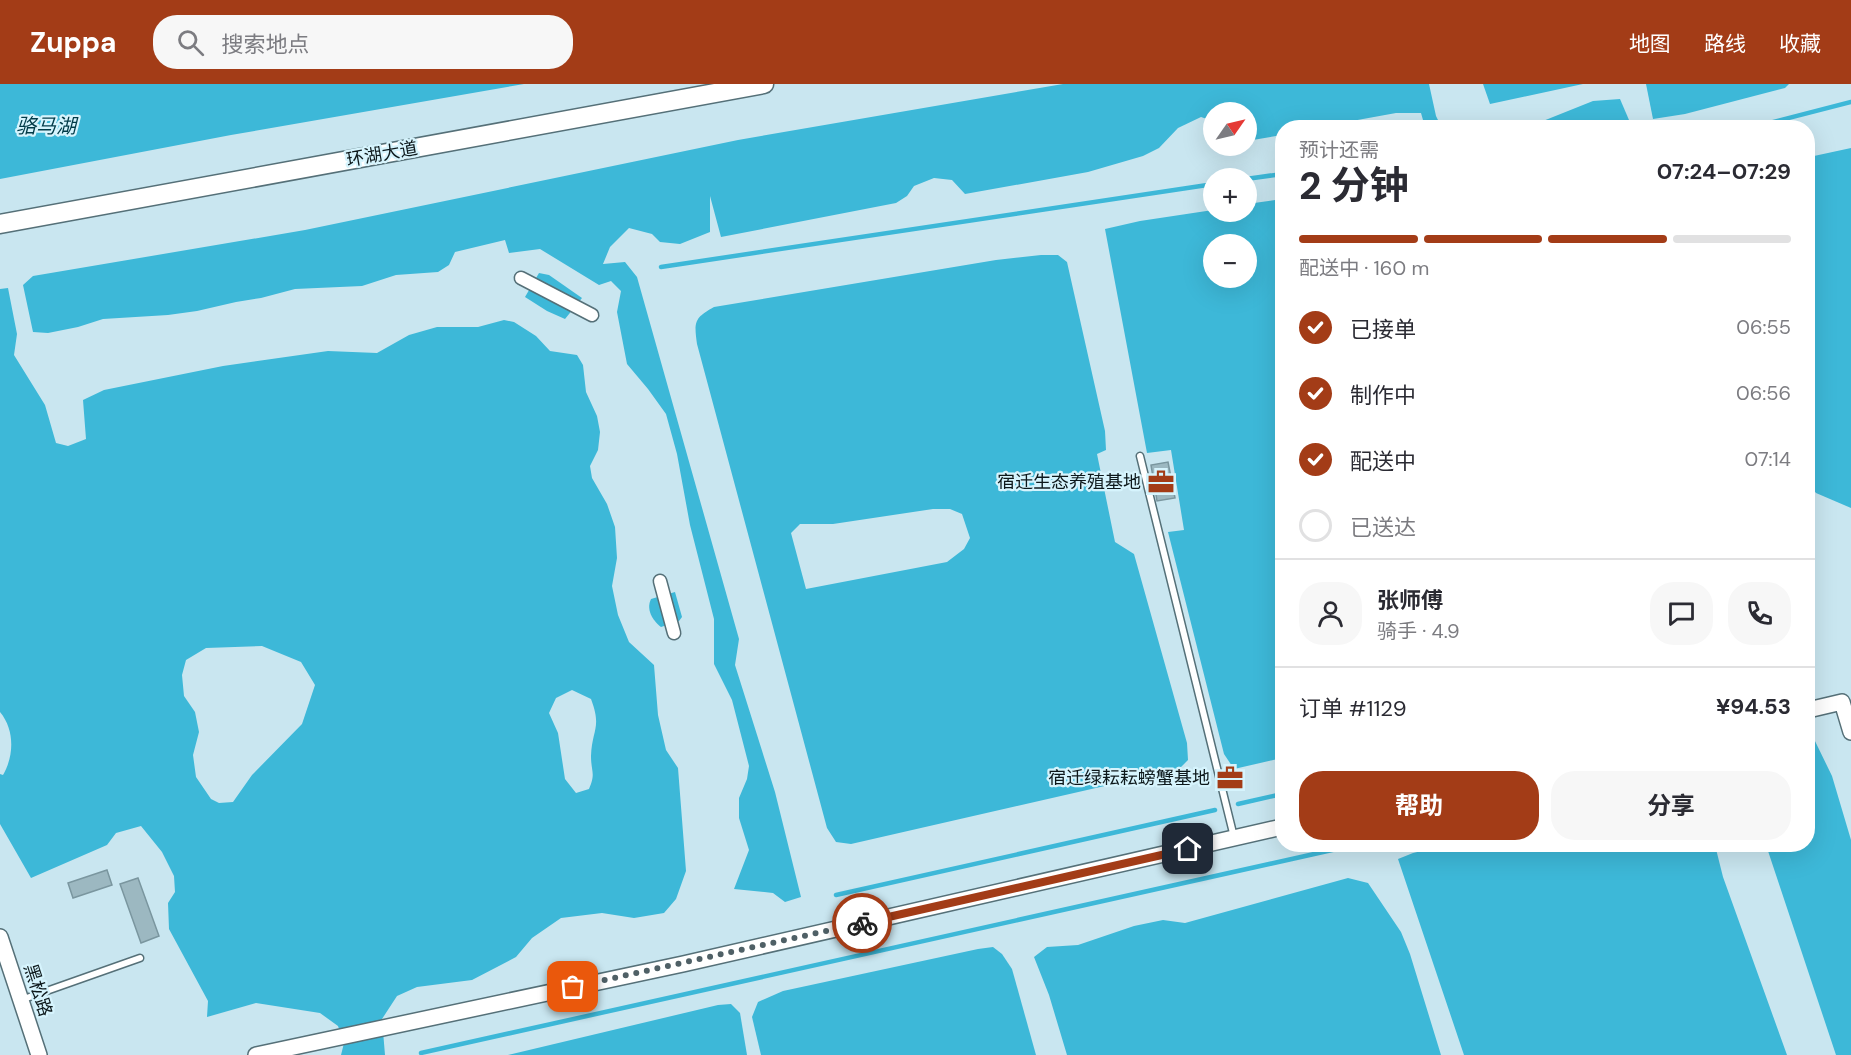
<!DOCTYPE html>
<html lang="zh">
<head>
<meta charset="utf-8">
<style>
	:root { --surface:#fff; --page:#f7f7f7; --text:#2b2b33; --muted:#7c7c81; --line:#e1e1e2; --accent:#a33c17 }
	body { margin:0; font-family:"DM Sans","Noto Sans SC",sans-serif; background:var(--page); color:var(--text); height:100vh; display:flex; flex-direction:column; font-size:22px; white-space:nowrap }
	* { box-sizing:border-box; margin:0 }
	p { font-size:20px; color:var(--muted) }
	.icon { flex:none; width:33px; height:33px; fill:none; stroke:currentColor; stroke-width:2; stroke-linecap:round; stroke-linejoin:round }
	.map { position:relative; flex:1; overflow:hidden }
	.side { position:absolute; left:1275px; top:36px; width:540px; height:732px; display:flex; flex-direction:column; background:var(--surface); border-radius:24px; box-shadow:0 6px 24px #0002 }
	.side>* { flex:none }
	.needle { width:39px; rotate:56deg }
	.fabs { position:absolute; left:1203px; top:18px; display:grid; gap:12px }
	.fabs a { display:grid; place-items:center; width:54px; height:54px; border-radius:50%; background:var(--surface); box-shadow:0 6px 24px #0002; font-size:30px }
	.pin { position:absolute; display:grid; place-items:center; width:51px; height:51px; color:#fff; margin:-26px; border-radius:12px; box-shadow:0 3px 9px #0006 }
	.courier { position:absolute; display:grid; place-items:center; width:60px; height:60px; margin:-30px; border:4px solid #a33c17; border-radius:50%; background:#fff; color:#222; box-shadow:0 2px 8px #0007 }
	.headline em { font-style:normal; font-weight:700 }
	.headline div { display:flex; flex-direction:column-reverse }
	.headline { display:flex; align-items:center; justify-content:space-between; height:102px; padding:0 24px }
	h1 { font-size:39px; font-weight:700; line-height:45px }
	.bar { display:grid; grid-template-columns:repeat(4,1fr); gap:9px 6px; align-content:center; height:72px; padding:0 24px }
	.bar i { height:8px; border-radius:4px; background:var(--line) }
	.bar .selected { background:var(--accent) }
	.bar p { grid-column:span 4 }
	.line { display:flex; align-items:center; gap:15px; padding:0 24px; border-top:2px solid var(--line) }
	.line div { flex:1 }
	.round { display:grid; place-items:center; flex:none; width:63px; height:63px; border-radius:24px; background:var(--page) }
	ol { padding:0 24px; list-style:none }
	li { display:flex; align-items:center; gap:18px; height:66px }
	li p { margin-inline-start:auto }
	li .icon { padding:6px; border-radius:50%; background:var(--accent); color:#fff; stroke-width:4 }
	li:last-child { color:var(--muted) }
	li i { width:33px; height:33px; border:3px solid var(--line); border-radius:50% }
	.button { display:flex; gap:12px; margin-top:auto; padding:12px 24px }
	.button a { flex:1; height:69px; border-radius:24px; background:var(--accent); color:#fff; font-size:24px; font-weight:700; line-height:69px; text-align:center }
	.button a+a { background:var(--page); color:var(--text) }
	header { display:flex; align-items:center; gap:36px; box-sizing:border-box; height:84px; padding:0 30px; background:var(--accent); color:#fff }
	header strong { font-size:28px }
	nav { display:flex; gap:33px; margin-inline-start:auto; font-size:21px }
	.search { width:420px; height:54px; background:var(--page); display:flex; align-items:center; gap:15px; box-sizing:border-box; padding:0 21px; border-radius:24px; color:var(--muted); font-size:22px }
	.map>svg:first-child { display:block }
	.water { fill:#3db8d8; fill-rule:evenodd }
	.lines { fill:none; stroke-linecap:round; stroke-linejoin:round }
	.stream { stroke:#3db8d8; stroke-width:4.5 }
	.building { fill:#9cb8c1; stroke:#7a969f; stroke-width:1.5 }
	.service-casing { stroke:#557078; stroke-width:9 }
	.minor-casing { stroke:#557078; stroke-width:15 }
	.tertiary-casing { stroke:#557078; stroke-width:18 }
	.secondary-casing { stroke:#557078; stroke-width:21 }
	.service { stroke:#fff; stroke-width:6 }
	.minor { stroke:#fff; stroke-width:12 }
	.tertiary { stroke:#fff; stroke-width:15 }
	.secondary { stroke:#fff; stroke-width:18 }
	.done { stroke:#4f6066; stroke-width:6; stroke-dasharray:0 10.8 }
	.route { stroke:#a33c17; stroke-width:8 }
	.labels { text-anchor:middle; dominant-baseline:central; stroke-width:4.5; stroke-linejoin:round; paint-order:stroke }
	.street-label { font-size:18px; fill:#0d181b; stroke:#d6f4fd }
	.poi-label { font-size:18px; fill:#0d181b; stroke:#d6f4fd; text-anchor:end }
	.water-label { font-size:20px; font-style:italic; fill:#013a47; stroke:#d6f4fd }
</style>
</head>
<body>
<header>
<strong>Zuppa</strong>
<div class="search"><svg class="icon" aria-label="search" viewBox="0 0 24 24"><circle cx="10" cy="10" r="6"/><path d="M15 15l6 6"/></svg>搜索地点</div>
<nav><a>地图</a><a>路线</a><a>收藏</a></nav>
</header>
<div class="map">
<svg width="1851" height="971" viewBox="0 0 1851 971">
	<rect width="100%" height="100%" fill="#c9e6f0"/>
	<g class="water">
		<polygon points="0,0 524,0 231,51 0,95"/>
		<polygon points="1063,0 1429,0 1436,32 1441,42 1425,43 1421,29 1396,29 1319,43 1282,44 1282,51 1247,57 1246,28 1214,28 1213,37 1201,33 1178,44 1159,64 1143,72 1088,88 965,110 952,96 934,94 914,102 907,112 896,119 721,153 710,112 710,148 680,160 660,158 652,150 629,144 610,163 603,180 625,178 637,193 739,555 735,581 775,708 801,813 785,818 773,809 734,805 749,766 739,734 739,714 747,695 749,682 732,616 714,580 714,535 690,441 677,370 666,330 648,305 627,280 617,228 621,207 611,197 599,201 540,165 509,169 505,156 455,168 449,181 438,188 396,191 362,202 295,205 261,214 236,218 197,227 168,231 103,235 78,243 48,249 33,248 23,201 33,192 305,146 738,56"/>
		<polygon points="1483,0 1583,0 1490,20"/>
		<polygon points="1646,0 1789,0 1785,4 1685,30 1653,35"/>
		<polygon points="1620,15 1632,43 1534,44 1533,41 1593,17"/>
		<polygon points="1851,64 1851,424 1816,409 1808,399 1808,78 1814,72"/>
		<path d="M1282,115V674L1234,685L1224,670L1168,448L1184,446L1171,366L1147,369L1105,145L1140,137L1213,126L1214,128H1246L1247,120ZM1214,160H1246V194H1214Z"/>
		<path d="M1041,171H1058L1067,178L1105,347L1106,366L1097,370L1115,458L1134,470L1187,659L1188,676L1179,685L851,760L836,758L827,744L697,260C694,238 694,234 714,223L996,176ZM933,425H950L962,430L970,454L964,465L947,478L806,505L791,449L800,440H833Z"/>
		<polygon points="539,189 549,191 582,214 565,235 547,227 525,213"/>
		<path d="M8,204L17,250L14,271L45,321L56,359L68,362L86,355L83,316L104,306L223,282L328,267L377,269L409,251L437,243H478L504,236L514,238L536,252L550,267L577,271L583,281L586,308L597,332L600,348L598,366L590,382L592,394L607,420L615,443L617,474L612,502L618,531L629,558L654,581L658,631L666,666L678,684L686,787L676,815L664,829L634,834L602,829L561,834L532,854L516,873L472,896L417,903L397,912L382,935L385,971H341L344,959L338,942L320,929L256,919L207,933L208,917L169,845L168,819L175,808L174,792L162,768L141,742L116,749L107,761L31,794L0,740V690L3,691C14,672 15,646 0,628V205ZM262,562L301,578L315,601L302,640L252,691L233,718L219,719L211,715L196,693L193,671L199,648L195,628L184,612L182,591L186,576L206,564ZM572,606L591,615C602,644 592,645 591,672C591,688 596,689 589,705L576,709L565,695L558,649L549,629L556,614Z"/>
		<path d="M675,508L682,533L679,537L661,543C652,536 646,525 651,515Z"/>
		<polygon points="1808,626 1814,655 1832,692 1851,756 1851,971 1836,971 1766,761 1808,760"/>
		<polygon points="1451,760 1715,761 1723,793 1787,971 1464,971 1398,775 1413,769"/>
		<polygon points="1348,794 1368,799 1401,848 1410,870 1441,971 1067,971 1049,911 1034,873 1047,863 1078,861 1134,842 1163,836 1185,839"/>
		<polygon points="993,863 1002,870 1012,885 1036,971 761,971 752,933 758,918 783,907 978,865"/>
		<polygon points="731,920 740,929 747,971 508,971 718,921"/>
	</g>
	<g class="lines">
		<g class="stream">
			<polyline points="1750,44 1851,18"/>
			<polyline points="1246,95 1282,90"/>
			<polyline points="661,183 1214,100"/>
			<polyline points="1238,720 1282,710"/>
			<polyline points="836,811 1215,726"/>
			<polyline points="421,969 1359,760"/>
		</g>
	</g>
	<g class="building">
		<polygon points="1168,378 1175,414 1157,417 1151,381"/>
		<polygon points="107,786 112,801 73,814 68,799"/>
		<polygon points="138,794 159,852 141,859 120,800"/>
	</g>
	<g class="lines">
		<g class="service-casing">
			<g id="service">
				<polyline points="1140,372 1234,753"/>
				<polyline points="21,916 140,874"/>
			</g>
		</g>
		<g class="minor-casing">
			<g id="minor">
				<polyline points="521,194 592,231"/>
				<polyline points="660,497 674,549"/>
			</g>
		</g>
		<g class="tertiary-casing">
			<g id="tertiary">
				<polyline points="1808,626 1842,618 1851,648"/>
				<polyline points="0,853 39,971"/>
				<polyline points="256,971 683,880 1282,743"/>
			</g>
		</g>
		<g class="secondary-casing">
			<polyline id="secondary" points="0,140 764,0"/>
		</g>
		<use href="#service" class="service"/>
		<use href="#minor" class="minor"/>
		<use href="#tertiary" class="tertiary"/>
		<use href="#secondary" class="secondary"/>
	</g>
	<g class="lines">
		<polyline class="done" points="573,903 862,839"/>
		<polyline class="route" points="862,839 1188,765"/>
	</g>
	<defs>
		<g id="office-bare" transform="scale(2.07)"><path d="M-6-3h4V-5.5h4V-3h4V5H-6ZM-1-4.5V-3h2v-1.5ZM-6 0V1H6V0Z" fill="#a33c17" stroke="#d6f4fd" stroke-width="2.5" paint-order="stroke"/></g>
	</defs>
	<g fill-rule="evenodd">
		<use href="#office-bare" x="1161" y="398"/>
		<use href="#office-bare" x="1230" y="694"/>
	</g>
	<g class="labels">
		<g class="street-label">
			<text transform="translate(382 70) rotate(-10)">环湖大道</text>
			<text transform="translate(38 906) rotate(72)">黑松路</text>
		</g>
		<g class="poi-label">
			<text x="1141" y="398">宿迁生态养殖基地</text>
			<text x="1210" y="694">宿迁绿耘耘螃蟹基地</text>
		</g>
		<g class="water-label">
			<text x="46" y="42">骆马湖</text>
		</g>
	</g>
</svg>
<div class="fabs">
<a><svg class="needle" viewBox="-14 -14 28 28"><path d="M0-13l5 13h-10z" fill="#e53935"/><path d="M0 13l5-13h-10z" fill="#7c7c81"/></svg></a>
<a>+</a>
<a>−</a>
</div>
<div class="pin" style="left:573px;top:903px;background:#ea580c"><svg class="icon" aria-label="bag" viewBox="0 0 24 24"><path d="M5 8h14l-1 12H6zM9 8a3 3 0 0 1 6 0"/></svg></div>
<div class="pin" style="left:1188px;top:765px;background:#1f2937"><svg class="icon" aria-label="home" viewBox="0 0 24 24"><path d="M3 11l9-7 9 7M6 9v11h12V9"/></svg></div>
<div class="courier" style="left:862px;top:839px"><svg class="icon" aria-label="bike" viewBox="0 0 24 24"><circle cx="6" cy="16" r="4"/><circle cx="18" cy="16" r="4"/><path d="M6 16l4-8h5l3 8M10 8l3 8H6M13 5h3"/></svg></div>
<section class="side">
<div class="headline"><div><h1>2 分钟</h1><p>预计还需</p></div><em>07:24–07:29</em></div>
<div class="bar"><i class="selected"></i><i class="selected"></i><i class="selected"></i><i></i><p>配送中 · 160 m</p></div>
<ol>
<li><svg class="icon" aria-label="check" viewBox="0 0 24 24"><path d="M5 12l5 5 9-10"/></svg>已接单<p>06:55</p></li>
<li><svg class="icon" aria-label="check" viewBox="0 0 24 24"><path d="M5 12l5 5 9-10"/></svg>制作中<p>06:56</p></li>
<li><svg class="icon" aria-label="check" viewBox="0 0 24 24"><path d="M5 12l5 5 9-10"/></svg>配送中<p>07:14</p></li>
<li><i></i>已送达</li>
</ol>
<div class="line" style="height:108px"><a class="round"><svg class="icon" aria-label="person" viewBox="0 0 24 24"><circle cx="12" cy="8" r="4"/><path d="M4 21q1-7 8-7t8 7"/></svg></a><div><b>张师傅</b><p>骑手 · 4.9</p></div><a class="round"><svg class="icon" aria-label="chat" viewBox="0 0 24 24"><path d="M4 5h16v11H9l-5 4z"/></svg></a><a class="round"><svg class="icon" aria-label="phone" viewBox="0 0 24 24"><path d="M5 4h4l2 5-3 2q2 4 5 5l2-3 5 2v4C11 20 4 13 5 4z"/></svg></a></div>
<div class="line" style="height:78px"><div>订单 #1129</div><b>¥94.53</b></div>
<div class="button"><a>帮助</a><a>分享</a></div>
</section>
</div>
</body>
</html>
